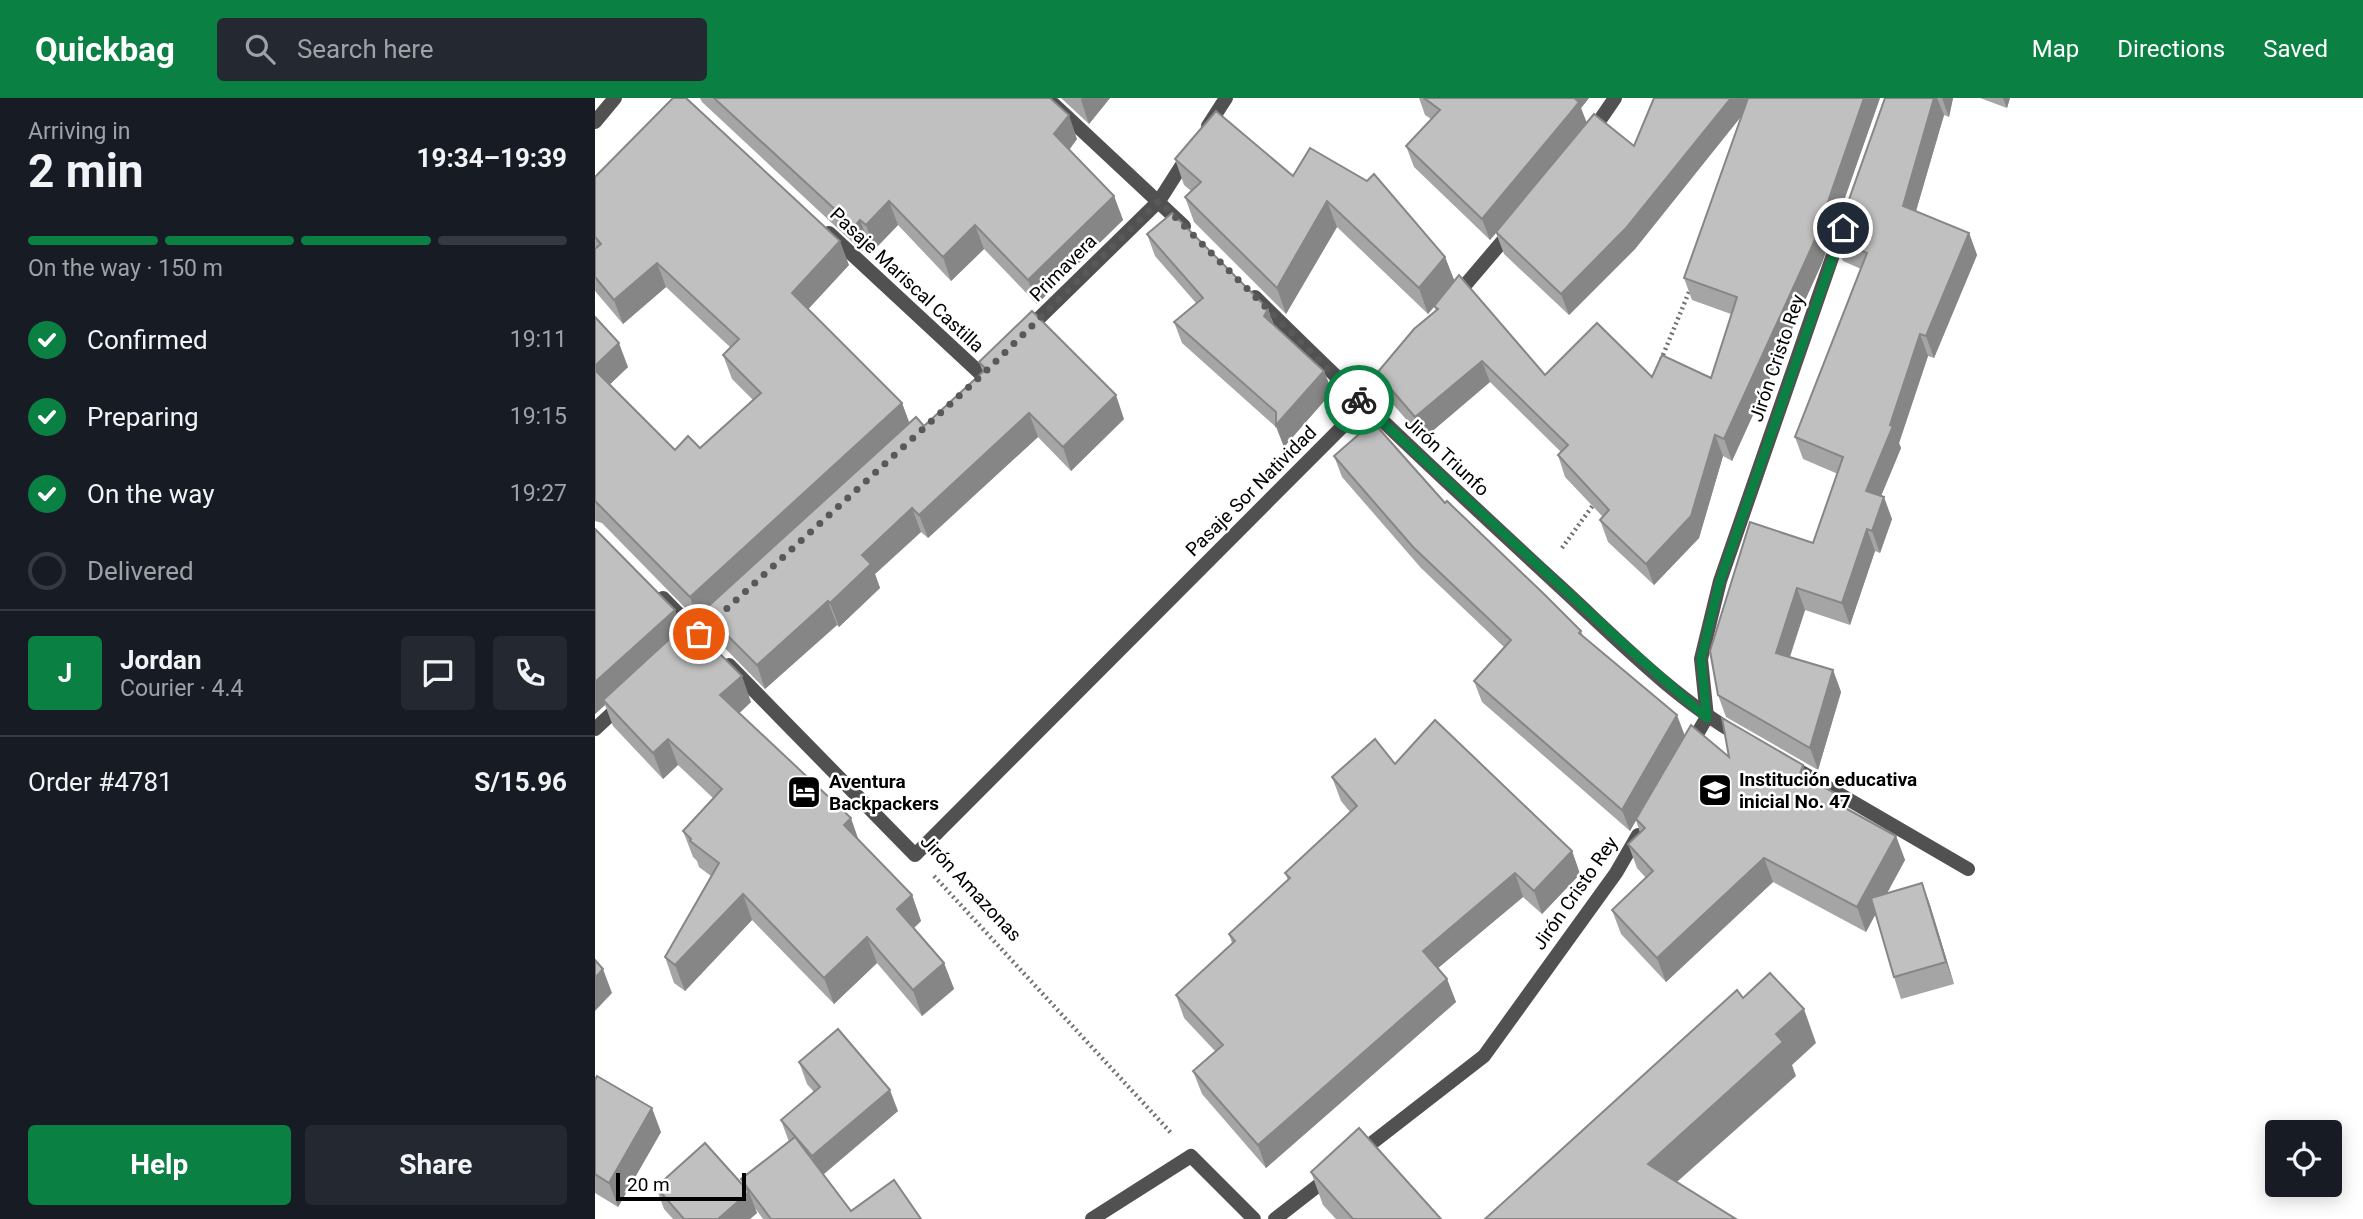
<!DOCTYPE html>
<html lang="en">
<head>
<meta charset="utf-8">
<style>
	:root { --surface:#171b24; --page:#242831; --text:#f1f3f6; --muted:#9ea1a6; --line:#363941; --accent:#0b8043 }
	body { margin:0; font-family:Roboto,sans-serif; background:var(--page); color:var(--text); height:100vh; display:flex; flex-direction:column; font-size:26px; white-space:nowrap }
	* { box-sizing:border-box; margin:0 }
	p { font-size:23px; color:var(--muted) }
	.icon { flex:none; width:38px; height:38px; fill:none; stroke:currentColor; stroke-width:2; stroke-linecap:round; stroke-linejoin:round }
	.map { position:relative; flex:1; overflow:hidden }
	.details { display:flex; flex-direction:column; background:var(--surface); width:595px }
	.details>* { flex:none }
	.controls { position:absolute; left:1670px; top:1022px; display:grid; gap:14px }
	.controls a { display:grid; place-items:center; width:77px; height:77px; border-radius:7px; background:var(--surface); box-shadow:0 4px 18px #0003; font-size:35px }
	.scale { position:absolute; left:21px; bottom:18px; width:130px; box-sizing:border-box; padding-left:7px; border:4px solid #000; border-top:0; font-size:19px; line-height:24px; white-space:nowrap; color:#000; -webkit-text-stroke:5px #fff; paint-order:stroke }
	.pin { position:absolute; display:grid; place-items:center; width:60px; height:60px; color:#fff; margin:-30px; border:4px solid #fff; border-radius:50%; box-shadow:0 2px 7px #0007 }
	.courier { position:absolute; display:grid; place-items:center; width:70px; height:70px; margin:-35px; border:5px solid #0b8043; border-radius:50%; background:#fff; color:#222; box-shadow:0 2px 9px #0007 }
	.overview em { font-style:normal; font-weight:700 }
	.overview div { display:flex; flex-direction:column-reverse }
	.overview { display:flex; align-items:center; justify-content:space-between; height:119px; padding:0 28px }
	h1 { font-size:46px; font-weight:700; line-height:52px }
	.bar { display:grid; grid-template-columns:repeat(4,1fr); gap:10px 7px; align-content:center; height:84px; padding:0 28px }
	.bar i { height:9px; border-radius:5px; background:var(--line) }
	.bar .selected { background:var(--accent) }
	.bar p { grid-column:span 4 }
	.line { display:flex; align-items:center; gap:18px; padding:0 28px; border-top:2px solid var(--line) }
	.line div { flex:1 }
	.round { display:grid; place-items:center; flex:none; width:74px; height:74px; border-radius:7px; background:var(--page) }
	ol { padding:0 28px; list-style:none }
	li { display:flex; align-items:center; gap:21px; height:77px }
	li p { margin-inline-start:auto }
	li .icon { padding:7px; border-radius:50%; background:var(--accent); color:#fff; stroke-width:4 }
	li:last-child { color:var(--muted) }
	li i { width:38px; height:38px; border:4px solid var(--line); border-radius:50% }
	.action { display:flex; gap:14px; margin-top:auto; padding:14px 28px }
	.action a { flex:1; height:80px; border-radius:7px; background:var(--accent); color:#fff; font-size:28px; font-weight:700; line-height:80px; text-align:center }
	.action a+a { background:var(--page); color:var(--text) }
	header { display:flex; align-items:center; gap:42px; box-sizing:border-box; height:98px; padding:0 35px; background:var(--accent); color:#fff }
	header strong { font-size:33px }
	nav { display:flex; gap:38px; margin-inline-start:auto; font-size:24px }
	.search { width:490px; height:63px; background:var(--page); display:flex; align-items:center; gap:18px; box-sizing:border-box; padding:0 24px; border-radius:7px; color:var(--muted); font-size:26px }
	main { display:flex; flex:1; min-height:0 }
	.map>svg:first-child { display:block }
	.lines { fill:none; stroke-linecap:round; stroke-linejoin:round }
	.path { stroke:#737373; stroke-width:4.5; stroke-dasharray:2 3.5; stroke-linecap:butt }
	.street { stroke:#515151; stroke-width:14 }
	.wall { fill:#a5a5a5 }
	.shaded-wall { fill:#868686 }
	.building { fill:#c0c0c0; stroke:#868686; stroke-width:2 }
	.done { stroke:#595959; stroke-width:7; stroke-dasharray:0 12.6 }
	.route { stroke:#0b8043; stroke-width:9 }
	.labels { text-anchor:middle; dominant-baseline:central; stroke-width:5; stroke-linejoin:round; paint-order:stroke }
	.street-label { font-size:19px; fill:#000; stroke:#fff }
	.poi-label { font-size:19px; font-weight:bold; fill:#000; stroke:#fff; text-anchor:start }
</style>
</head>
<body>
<header>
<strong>Quickbag</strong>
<div class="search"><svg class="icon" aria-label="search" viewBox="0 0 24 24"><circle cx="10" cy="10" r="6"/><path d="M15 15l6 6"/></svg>Search here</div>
<nav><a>Map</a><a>Directions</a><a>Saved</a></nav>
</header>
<main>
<section class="details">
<div class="overview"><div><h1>2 min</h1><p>Arriving in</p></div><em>19:34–19:39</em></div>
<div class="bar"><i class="selected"></i><i class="selected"></i><i class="selected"></i><i></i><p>On the way · 150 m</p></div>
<ol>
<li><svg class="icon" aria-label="check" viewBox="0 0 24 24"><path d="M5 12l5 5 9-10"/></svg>Confirmed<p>19:11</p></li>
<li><svg class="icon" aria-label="check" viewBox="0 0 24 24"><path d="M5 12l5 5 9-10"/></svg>Preparing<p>19:15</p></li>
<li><svg class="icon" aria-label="check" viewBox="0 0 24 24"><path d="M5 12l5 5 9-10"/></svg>On the way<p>19:27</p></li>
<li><i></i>Delivered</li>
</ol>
<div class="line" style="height:126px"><b class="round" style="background:var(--accent);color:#fff">J</b><div><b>Jordan</b><p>Courier · 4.4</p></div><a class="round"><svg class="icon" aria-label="chat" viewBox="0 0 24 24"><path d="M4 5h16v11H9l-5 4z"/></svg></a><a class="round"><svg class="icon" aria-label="phone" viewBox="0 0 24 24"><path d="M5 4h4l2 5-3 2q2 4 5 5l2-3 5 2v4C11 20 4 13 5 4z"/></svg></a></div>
<div class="line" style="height:91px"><div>Order #4781</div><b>S/15.96</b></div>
<div class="action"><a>Help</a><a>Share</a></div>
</section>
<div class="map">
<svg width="1768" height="1121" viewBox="0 0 1768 1121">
	<rect width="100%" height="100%" fill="#fff"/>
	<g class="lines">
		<g class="path">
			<polyline points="1066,262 1096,189"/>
			<polyline points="967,450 1001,403"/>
			<polyline points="339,778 577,1036"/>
		</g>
		<g class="street">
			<polyline points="452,0 589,128"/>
			<polyline points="0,24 20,0"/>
			<polyline points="613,28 631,0"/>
			<polyline points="996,35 1020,0"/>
			<polyline points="234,135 387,277"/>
			<path d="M660,199C759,297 859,391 961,485C1019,538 1077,599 1145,638"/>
			<polyline points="860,199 917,132"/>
			<polyline points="433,231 564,103 594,56"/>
			<polyline points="68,500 105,538"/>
			<polyline points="134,567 320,757 769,307 797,274"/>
			<polyline points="0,631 27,606"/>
			<polyline points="1094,650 1112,619 1106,561 1125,483 1248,128"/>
			<polyline points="1196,668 1373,771"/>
			<polyline points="764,1055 889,958 1021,775 1043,737"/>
			<polyline points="497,1121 596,1058 659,1121"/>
			<polyline points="680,1121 734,1079"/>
		</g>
	</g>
	<g class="wall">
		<polygon points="105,0 455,0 482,41 474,52 519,98 528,122 442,206 389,151 356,183 303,127 280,151 274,146 267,153 107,4"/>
		<polygon points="466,0 515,0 494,26"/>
		<polygon points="824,0 994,0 986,10 991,25 1039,48 1059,0 1285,0 1227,165 1137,363 1128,358 1104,440 1059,487 1013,444 1005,422 1008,419 970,379 963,357 966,354 895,284 828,341 790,297 782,275 841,213 839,208 833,216 742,129 691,216 599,124 590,99 596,93 589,87 580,61 698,78 850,159 859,183 950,277 1116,280 1136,216 1097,202 1089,180 1147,17 1040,151 974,217 909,156 901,135 895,142 819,69 811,48 836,21 830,17"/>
		<polygon points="1290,0 1358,0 1354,19 1349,17 1321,113 1374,135 1382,157 1339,260 1333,258 1304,345 1306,350 1286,398 1297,421 1285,455 1280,453 1255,527 1210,512 1195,559 1238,572 1246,594 1223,672 1131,619 1123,597 1218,445 1243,376 1208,361 1200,339 1266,171 1248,163 1240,141"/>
		<polygon points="1385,0 1415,0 1412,10"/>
		<polygon points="0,79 254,167 213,211 307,305 314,325 329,328 388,274 384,264 529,321 476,373 443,339 333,440 326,434 280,476 285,490 244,529 242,527 170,591 117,537 110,517 103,523 7,425 0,423 0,219 33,269 15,286 80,352 105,350 158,302 137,281 128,257 135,249 71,189 28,226 0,193"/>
		<polygon points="552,136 673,211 679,227 729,273 737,294 689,349 681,329 587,245 579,224 601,205 560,158"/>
		<polygon points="739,358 850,405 986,533 988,538 1089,638 1134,659 1213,680 1251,710 1301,738 1310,762 1292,795 1327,785 1335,807 1359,886 1306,901 1299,879 1280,816 1271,834 1178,784 1071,884 1026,836 1017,812 1051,780 1042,770 1033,746 1045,735 1041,722 1035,733 887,604 879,583 910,550 826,470 747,379"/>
		<polygon points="0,431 87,530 156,604 144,615 317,797 326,823 319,830 349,865 359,891 327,918 282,865 239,906 157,822 90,893 79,885 70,859 116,778 104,769 102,763 98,759 88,733 118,700 83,667 68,681 18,628 10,607 0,616"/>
		<polygon points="800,666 977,753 985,776 947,816 928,799 843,870 852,881 861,904 671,1070 607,996 598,973 620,953 589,920 581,897 637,845 634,836 693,782 690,775 755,714 746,703 737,679"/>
		<polygon points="204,964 303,1013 228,1077 256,1113 326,1121 168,1121 160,1110 162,1115 155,1121 78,1121 69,1111 61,1089 148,1087 146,1081 194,1044 186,1022 219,994 212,986"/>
		<polygon points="0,982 66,1034 23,1109 0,1095"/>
		<polygon points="716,1074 846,1121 741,1121 728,1107"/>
	</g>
	<g class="shaded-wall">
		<polygon points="487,0 515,0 494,26 486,2"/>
		<polygon points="975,0 994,0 986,10 992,25 984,36 895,142 887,121"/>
		<polygon points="1136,0 1161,0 1040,151 974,217 966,196"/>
		<polygon points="1269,0 1285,0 1227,165 1137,363 1129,341"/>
		<polygon points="1339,0 1342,0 1349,17 1316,130 1308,108"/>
		<polygon points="1347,0 1358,0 1354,19"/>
		<polygon points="1408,0 1415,0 1412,10"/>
		<polygon points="474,17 482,41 468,60 459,36"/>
		<polygon points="519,98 528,122 442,206 433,182"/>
		<polygon points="294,103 303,127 280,151 271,127"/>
		<polygon points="732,103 742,129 691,216 682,190"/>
		<polygon points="265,122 274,146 267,153 259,129"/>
		<polygon points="380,127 389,151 356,183 348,159"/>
		<polygon points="1374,135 1382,157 1339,260 1331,238"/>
		<polygon points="245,143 254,167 206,219 197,195"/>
		<polygon points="850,159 860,184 833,216 824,190"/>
		<polygon points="62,165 71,189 28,226 19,202"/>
		<polygon points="673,211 681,233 669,218"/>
		<polygon points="1325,236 1333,258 1304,345 1306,350 1279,415 1271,393 1295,327"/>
		<polygon points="24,245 33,269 7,294 0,276 0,268"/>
		<polygon points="887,263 895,284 828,341 820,319"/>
		<polygon points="729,273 737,294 689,349 681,327"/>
		<polygon points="521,297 529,321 476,373 468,349"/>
		<polygon points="307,305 316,329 108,513 110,517 103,523 95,499"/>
		<polygon points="434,315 443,339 333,440 324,417"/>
		<polygon points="1120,337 1128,358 1104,440 1059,487 1051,466"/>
		<polygon points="1289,399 1297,421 1285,455 1277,433"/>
		<polygon points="317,410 326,434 280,476 285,490 244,529 235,505 267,457"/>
		<polygon points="1272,431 1280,453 1255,527 1247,505"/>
		<polygon points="1202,490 1210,512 1189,576 1181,555"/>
		<polygon points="233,503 242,527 170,591 162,567"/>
		<polygon points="80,512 89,536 8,602 10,607 0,616 0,584"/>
		<polygon points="1238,572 1246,594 1223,672 1215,650"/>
		<polygon points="147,578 156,604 135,624 125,597"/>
		<polygon points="1082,617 1090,638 1035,733 1027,712"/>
		<polygon points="73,641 83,667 68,681 58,655"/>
		<polygon points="1208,667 1217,691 1205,676"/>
		<polygon points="1247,699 1256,723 1243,706"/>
		<polygon points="256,720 265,746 249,727"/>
		<polygon points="1301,738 1310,762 1271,834 1262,809"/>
		<polygon points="977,753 985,776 947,816 939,793"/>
		<polygon points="1169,760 1178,784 1071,884 1062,860"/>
		<polygon points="920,775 928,799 836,876 828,853"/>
		<polygon points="1327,785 1335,807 1359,886 1351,864"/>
		<polygon points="148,796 157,822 90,893 80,867"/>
		<polygon points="317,797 326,823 311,837 302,811"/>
		<polygon points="272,839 282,865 239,906 229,880"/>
		<polygon points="349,865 359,891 327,918 318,892"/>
		<polygon points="8,871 17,895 0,913 0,880"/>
		<polygon points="852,881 861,904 671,1070 663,1047"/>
		<polygon points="1209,911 1221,945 1197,967 1201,978 1065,1099 1053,1066 1181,936"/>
		<polygon points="295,992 303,1013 225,1079 217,1058"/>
		<polygon points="57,1010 66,1034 23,1109 14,1085"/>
		<polygon points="154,1094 162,1115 155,1121 123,1121"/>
	</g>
	<g class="building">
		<polygon points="78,0 91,0 245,143 197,195 307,305 95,499 0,403 0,272 80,352 93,338 105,350 166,295 128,257 144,241 62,165 19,202 0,179 0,151 6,146 0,139 0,79"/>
		<polygon points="119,0 455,0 474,17 459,36 519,98 433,182 380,127 348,159 294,103 271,127 265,122 259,129"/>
		<polygon points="829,0 979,0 984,4 976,14 887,121 811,48 845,12"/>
		<polygon points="1059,0 1136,0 1032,129 966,196 901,134 999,16 1039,48"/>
		<polygon points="1153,0 1269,0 1219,144 1129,341 1120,337 1096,418 1051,466 1005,422 1014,412 963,357 973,347 887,263 820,319 782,275 819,231 843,211 839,208 864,177 950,277 1002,225 1057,279 1067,257 1116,280 1142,199 1089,180"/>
		<polygon points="1290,0 1339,0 1308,108 1374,135 1331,238 1325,236 1295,327 1298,328 1271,393 1289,399 1277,433 1272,431 1247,505 1202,490 1181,555 1238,572 1215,650 1123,597 1115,553 1155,424 1218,445 1248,359 1200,339 1272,155 1240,141"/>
		<polygon points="621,13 698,78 715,50 772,83 779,76 850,159 824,190 732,103 682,190 590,99 606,84 580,61"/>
		<polygon points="577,115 673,211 669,218 729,273 681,327 681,314 579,224 608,200 552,136"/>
		<polygon points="437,213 521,297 468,349 434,315 324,417 317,410 267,457 276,466 235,505 233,503 162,567 108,513 321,319 329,328 391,271 384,264"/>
		<polygon points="0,219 24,245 0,268"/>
		<polygon points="778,324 850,405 852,403 950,497 986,533 984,535 1082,617 1027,712 879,583 916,542 818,449 739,358"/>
		<polygon points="0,431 80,512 0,584"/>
		<polygon points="93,524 147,578 125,597 256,720 249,727 317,797 302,811 349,865 318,892 272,839 229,880 148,796 80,867 70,859 124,765 95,743 96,741 88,733 127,691 73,641 58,655 8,602"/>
		<polygon points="1127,620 1208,667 1205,676 1247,699 1243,706 1301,738 1262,809 1169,760 1062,860 1017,812 1058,773 1033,746 1050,730 1041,721 1096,627 1134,659"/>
		<polygon points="840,622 977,753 939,793 920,775 828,853 852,881 663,1047 598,973 628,947 581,897 640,843 634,836 695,780 690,775 762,708 737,679 780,641 800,666"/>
		<polygon points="1327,785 1351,864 1299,879 1276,800"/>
		<polygon points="0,862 8,871 0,880"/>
		<polygon points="1175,875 1209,911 1181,936 1188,944 1053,1066 1141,1121 890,1121 1142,892 1148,900"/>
		<polygon points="243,931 295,992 217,1058 186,1022 225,989 204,964"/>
		<polygon points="2,978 57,1010 14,1085 0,1076 0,982"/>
		<polygon points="764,1030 846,1121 758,1121 716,1074"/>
		<polygon points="200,1039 256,1113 299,1082 326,1121 176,1121 146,1081"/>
		<polygon points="110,1045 154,1094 123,1121 89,1121 61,1089"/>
	</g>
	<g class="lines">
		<polyline class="done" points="104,536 387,277 564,103 764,302"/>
		<polyline class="route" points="764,302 1023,541 1112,620 1106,561 1125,483 1248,130"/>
	</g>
	<defs>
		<g id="school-square" transform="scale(1.75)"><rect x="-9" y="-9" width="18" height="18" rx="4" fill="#000" stroke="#fff"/><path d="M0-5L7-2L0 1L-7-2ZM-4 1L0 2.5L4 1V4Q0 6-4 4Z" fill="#fff"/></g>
		<g id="hotel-square" transform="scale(1.75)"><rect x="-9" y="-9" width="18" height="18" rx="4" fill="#000" stroke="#fff"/><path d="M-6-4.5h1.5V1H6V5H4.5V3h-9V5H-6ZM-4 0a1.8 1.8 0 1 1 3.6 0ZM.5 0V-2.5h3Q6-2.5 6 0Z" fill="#fff"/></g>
	</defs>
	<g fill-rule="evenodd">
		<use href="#school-square" x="1120" y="692"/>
		<use href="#hotel-square" x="209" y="694"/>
	</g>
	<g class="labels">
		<g class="street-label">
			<text transform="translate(468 170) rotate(-45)">Primavera</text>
			<text transform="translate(312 182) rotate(43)">Pasaje Mariscal Castilla</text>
			<text transform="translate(1182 260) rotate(-71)">Jirón Cristo Rey</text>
			<text transform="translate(852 358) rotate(43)">Jirón Triunfo</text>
			<text transform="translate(656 393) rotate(-45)">Pasaje Sor Natividad</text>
			<text transform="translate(376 790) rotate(47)">Jirón Amazonas</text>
			<text transform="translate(980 795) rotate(-55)">Jirón Cristo Rey</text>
		</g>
		<g class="poi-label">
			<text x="1144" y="681">Institución educativa<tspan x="1144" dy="22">inicial No. 47</tspan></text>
			<text x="234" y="683">Aventura<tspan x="234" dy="22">Backpackers</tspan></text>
		</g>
	</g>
</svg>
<div class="controls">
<a><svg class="icon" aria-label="locate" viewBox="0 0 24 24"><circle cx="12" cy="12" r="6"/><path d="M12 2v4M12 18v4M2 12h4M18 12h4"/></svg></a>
</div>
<div class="scale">20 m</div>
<div class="pin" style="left:104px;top:536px;background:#ea580c"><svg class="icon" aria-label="bag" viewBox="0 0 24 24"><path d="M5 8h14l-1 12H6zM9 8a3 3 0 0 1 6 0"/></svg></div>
<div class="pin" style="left:1248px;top:130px;background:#1f2937"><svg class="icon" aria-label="home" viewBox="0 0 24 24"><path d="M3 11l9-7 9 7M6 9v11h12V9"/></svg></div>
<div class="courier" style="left:764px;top:302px"><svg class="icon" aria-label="bike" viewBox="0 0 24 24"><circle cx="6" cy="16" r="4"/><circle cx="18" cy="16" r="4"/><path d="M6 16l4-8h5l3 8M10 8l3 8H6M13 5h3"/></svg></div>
</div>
</main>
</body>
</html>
